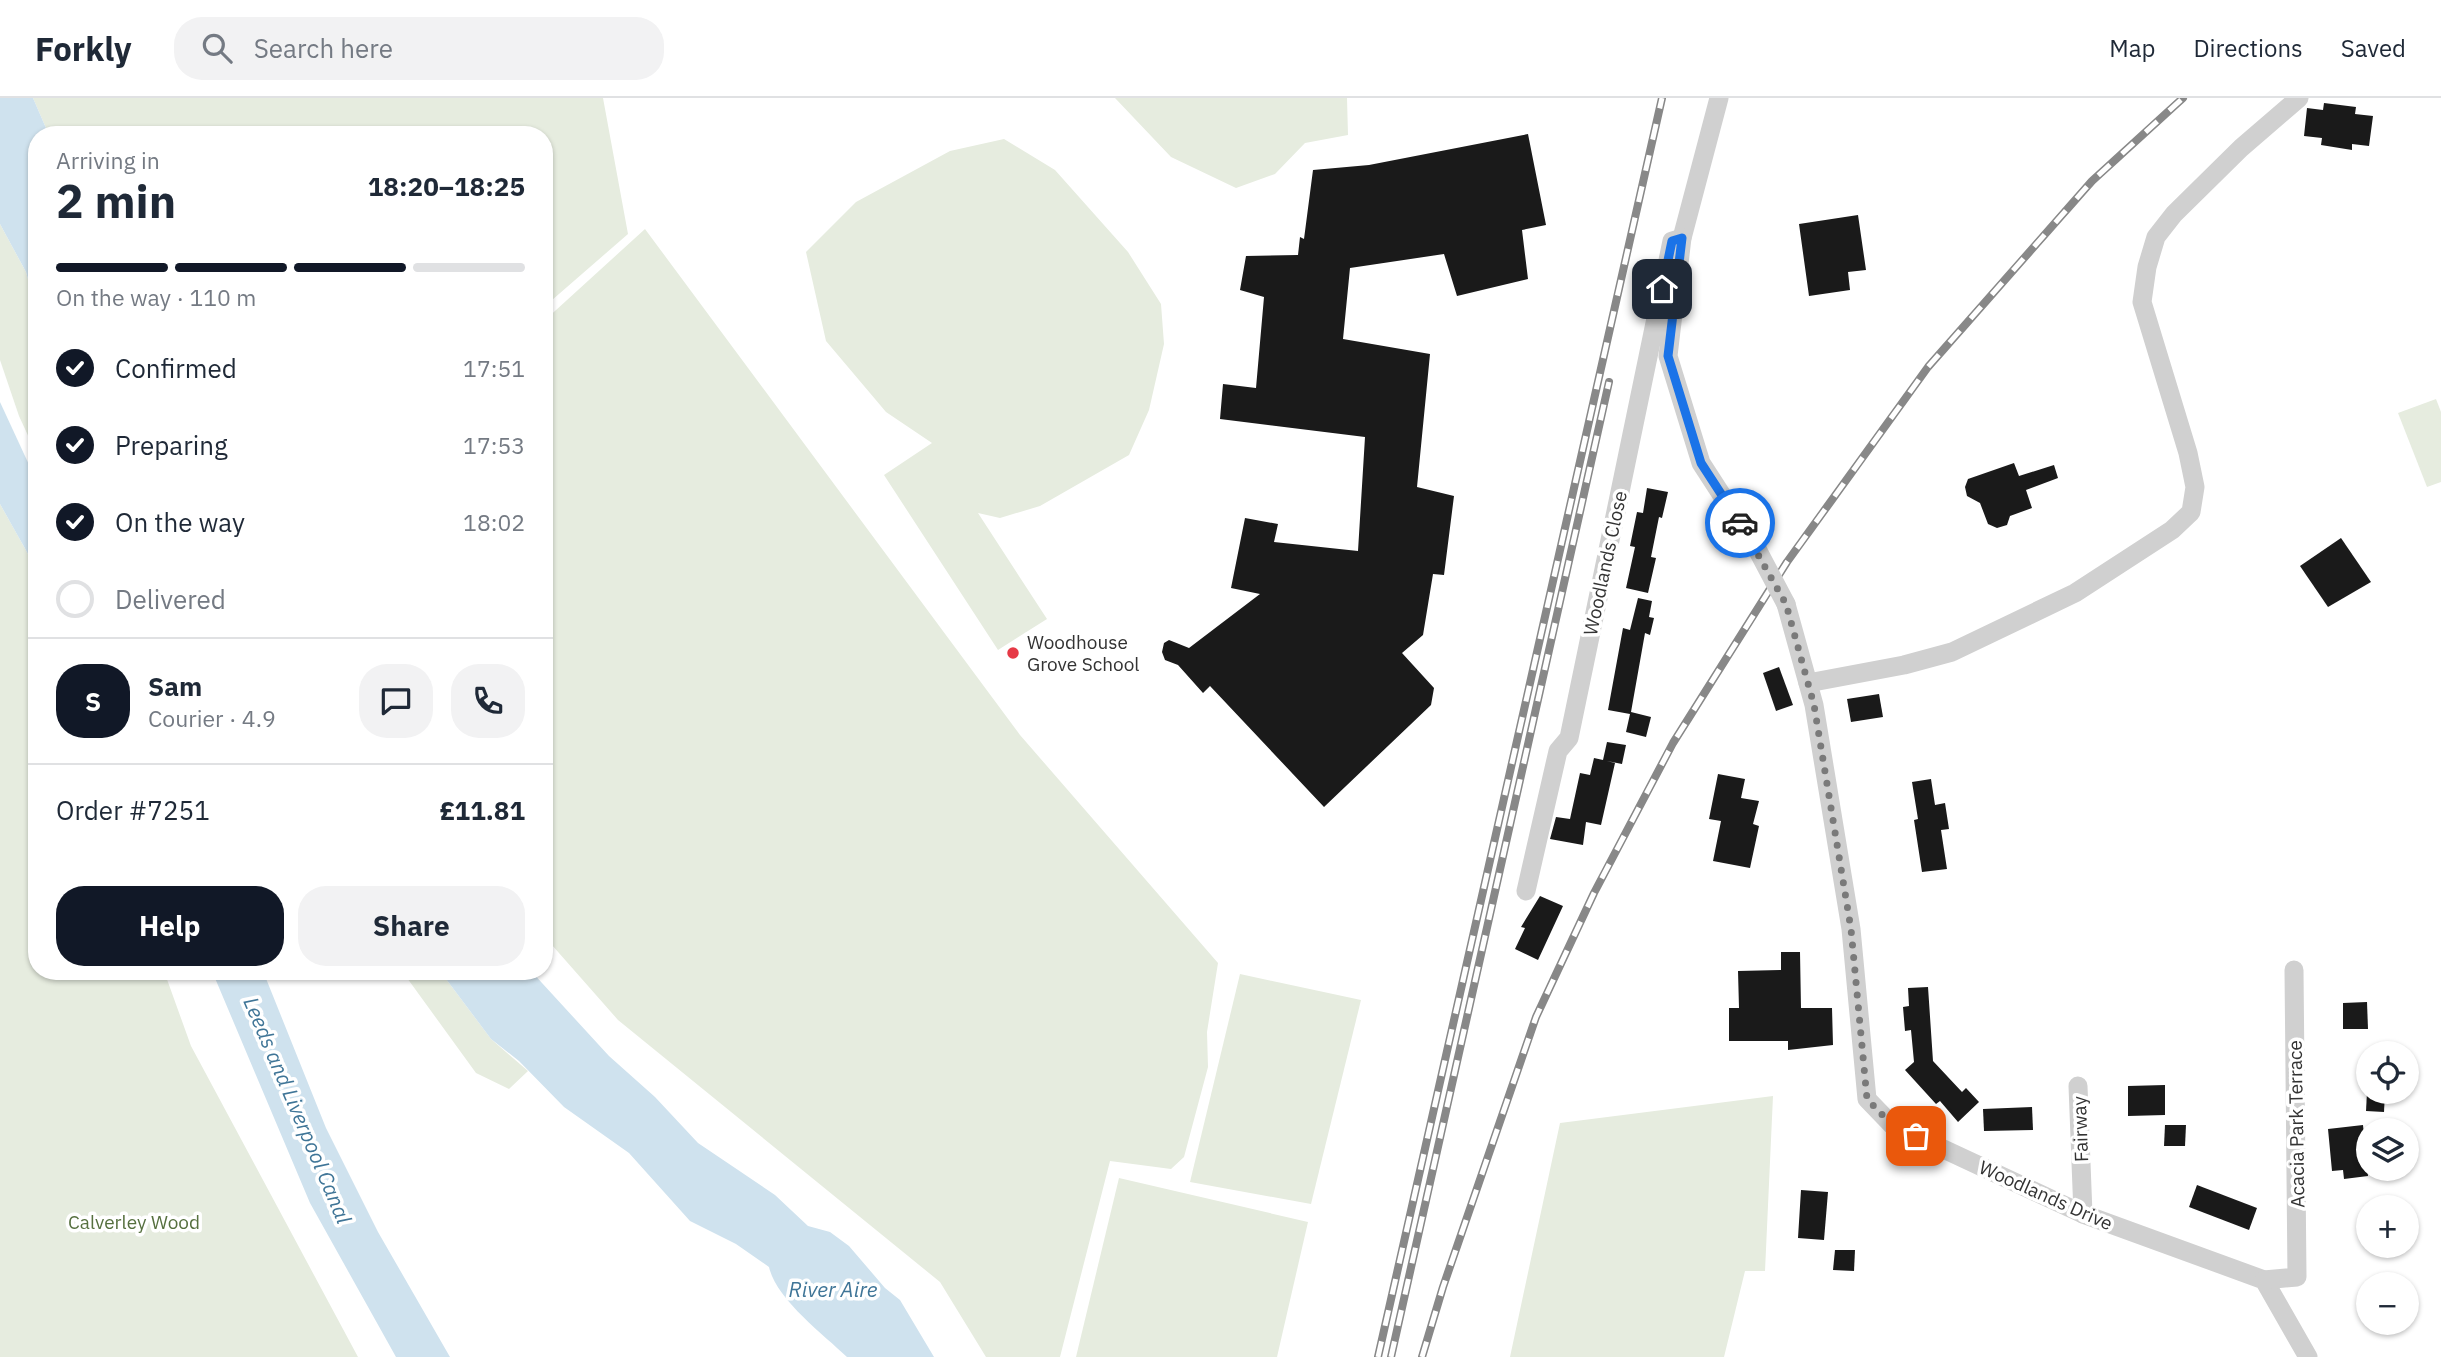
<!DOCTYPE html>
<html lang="en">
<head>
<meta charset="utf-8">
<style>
	:root { --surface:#fff; --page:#f2f2f3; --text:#1f2937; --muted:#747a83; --line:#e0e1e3; --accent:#111827 }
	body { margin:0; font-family:"IBM Plex Sans",sans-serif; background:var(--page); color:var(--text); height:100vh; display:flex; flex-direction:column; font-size:26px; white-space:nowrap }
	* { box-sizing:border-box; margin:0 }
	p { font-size:23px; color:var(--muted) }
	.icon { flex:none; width:38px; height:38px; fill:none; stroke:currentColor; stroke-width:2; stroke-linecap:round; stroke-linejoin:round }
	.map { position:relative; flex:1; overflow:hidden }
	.details { position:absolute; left:28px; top:28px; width:525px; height:854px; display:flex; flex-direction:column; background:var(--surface); border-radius:28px; box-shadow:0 2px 5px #0004 }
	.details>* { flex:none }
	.controls { position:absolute; left:2356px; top:943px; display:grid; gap:14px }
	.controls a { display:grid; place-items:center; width:63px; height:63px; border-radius:50%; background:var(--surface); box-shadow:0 2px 5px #0004; font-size:35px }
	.pin { position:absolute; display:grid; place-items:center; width:60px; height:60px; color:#fff; margin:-30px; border-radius:14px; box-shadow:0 4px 10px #0006 }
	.courier { position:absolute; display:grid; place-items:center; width:70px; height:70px; margin:-35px; border:5px solid #1a73e8; border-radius:50%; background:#fff; color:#222; box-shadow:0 2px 9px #0007 }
	.headline em { font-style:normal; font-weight:800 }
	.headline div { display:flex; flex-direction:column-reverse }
	.headline { display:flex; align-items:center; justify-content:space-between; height:119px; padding:0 28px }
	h1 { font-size:46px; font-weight:800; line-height:52px }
	.bar { display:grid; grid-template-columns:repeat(4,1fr); gap:10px 7px; align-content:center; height:84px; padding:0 28px }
	.bar i { height:9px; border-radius:5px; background:var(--line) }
	.bar .selected { background:var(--accent) }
	.bar p { grid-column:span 4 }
	.line { display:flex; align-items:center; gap:18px; padding:0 28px; border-top:2px solid var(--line) }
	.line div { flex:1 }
	.round { display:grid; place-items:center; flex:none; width:74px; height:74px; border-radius:28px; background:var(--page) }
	ol { padding:0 28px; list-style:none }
	li { display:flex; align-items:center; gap:21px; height:77px }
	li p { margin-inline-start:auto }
	li .icon { padding:7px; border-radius:50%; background:var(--accent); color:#fff; stroke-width:4 }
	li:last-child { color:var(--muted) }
	li i { width:38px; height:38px; border:4px solid var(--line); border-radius:50% }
	.button { display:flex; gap:14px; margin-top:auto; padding:14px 28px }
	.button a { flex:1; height:80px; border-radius:28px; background:var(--accent); color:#fff; font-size:28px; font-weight:800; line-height:80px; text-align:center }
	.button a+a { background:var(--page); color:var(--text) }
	header { display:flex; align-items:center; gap:42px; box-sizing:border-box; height:98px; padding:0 35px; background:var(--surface); border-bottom:2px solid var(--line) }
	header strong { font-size:33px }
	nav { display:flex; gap:38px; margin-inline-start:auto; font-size:24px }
	.search { width:490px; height:63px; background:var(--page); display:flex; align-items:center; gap:18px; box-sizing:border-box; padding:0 24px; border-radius:28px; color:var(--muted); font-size:26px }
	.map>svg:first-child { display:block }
	.green { fill:#e6ecdf }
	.water { fill:#cfe2ee }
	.building { fill:#1a1a1a }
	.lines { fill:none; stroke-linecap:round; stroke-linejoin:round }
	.minor { stroke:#d0d0d0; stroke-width:19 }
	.rail-casing { stroke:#888; stroke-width:8 }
	.rail { stroke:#fff; stroke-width:5; stroke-dasharray:16; stroke-linecap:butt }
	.minor-bridge { stroke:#d0d0d0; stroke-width:19 }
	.done { stroke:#7a7a7a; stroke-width:7; stroke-dasharray:0 12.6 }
	.route { stroke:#1a73e8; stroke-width:9 }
	.poi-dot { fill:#e63946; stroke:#fff; stroke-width:2.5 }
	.labels { text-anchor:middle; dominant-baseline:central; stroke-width:7; stroke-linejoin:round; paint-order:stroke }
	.street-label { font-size:19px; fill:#333; stroke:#fff }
	.poi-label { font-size:19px; fill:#333; stroke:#fff; text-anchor:start }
	.park-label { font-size:19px; fill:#56703f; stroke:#fff }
	.water-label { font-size:21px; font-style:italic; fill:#3f7597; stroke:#fff }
</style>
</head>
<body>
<header>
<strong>Forkly</strong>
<div class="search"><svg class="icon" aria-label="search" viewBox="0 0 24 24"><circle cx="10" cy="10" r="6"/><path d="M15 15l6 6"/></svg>Search here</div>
<nav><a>Map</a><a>Directions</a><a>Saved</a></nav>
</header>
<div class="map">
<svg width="2441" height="1259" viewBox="0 0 2441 1259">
	<rect width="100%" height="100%" fill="#fff"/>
	<g class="green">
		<polygon points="33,0 603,0 628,136 544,209 544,37 49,37"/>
		<polygon points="1115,0 1347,0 1348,37 1305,45 1275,76 1236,90 1171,59"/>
		<polygon points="1004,41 1055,72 1128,154 1161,206 1164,246 1149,312 1129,357 1040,408 1000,420 978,415 1047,521 998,552 884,377 932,345 886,314 826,243 806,154 856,104 950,53"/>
		<polygon points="0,126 26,174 37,213 37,357 19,318 0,262"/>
		<polygon points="645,131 1020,637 1218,865 1207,934 1208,969 1184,1059 1171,1071 1110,1063 1060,1259 986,1259 940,1184 618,922 544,838 544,223"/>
		<polygon points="2436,301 2441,314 2441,384 2427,389 2398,315"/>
		<polygon points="0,406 37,472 37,873 164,873 191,948 358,1259 0,1259"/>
		<polygon points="402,873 440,873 491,941 528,973 509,991 476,975"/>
		<polygon points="1240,876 1361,902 1311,1106 1190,1084"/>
		<polygon points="1773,998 1765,1173 1745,1173 1724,1259 1510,1259 1560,1025"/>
		<polygon points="1119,1080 1308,1124 1277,1259 1076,1259"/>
	</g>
	<g class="water">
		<polygon points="0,0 33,0 49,37 37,37 37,213 26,174 0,126"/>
		<polygon points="0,304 37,384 37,472 0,406"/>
		<polygon points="212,873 263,873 326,1030 378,1134 450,1259 396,1259 310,1105"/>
		<path d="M440,873H531L609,958L655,999L698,1045L775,1097L808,1128L830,1134L849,1148L885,1190L900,1202L934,1259H847C823,1236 776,1201 769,1169L736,1146L690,1123L629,1055L564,1009L519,963L491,941Z"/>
	</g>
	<g class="building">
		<polygon points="2324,5 2356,9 2355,16 2373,18 2369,48 2352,46 2352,52 2321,47 2322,40 2304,38 2307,10 2323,12"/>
		<polygon points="1528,36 1546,127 1522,132 1528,181 1457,198 1444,156 1350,170 1343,241 1430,256 1417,389 1454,398 1444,477 1433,476 1423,537 1402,555 1434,590 1431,607 1324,709 1210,588 1203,595 1178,567 1165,562 1162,554 1164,545 1169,542 1189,550 1260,496 1231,490 1245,420 1278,426 1274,444 1358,453 1365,339 1220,321 1223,286 1256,290 1264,199 1240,192 1246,158 1298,157 1300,139 1304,141 1313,72 1369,67"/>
		<polygon points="1858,117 1866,172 1848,174 1850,192 1809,198 1799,126"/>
		<polygon points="2014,365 2019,378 2054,367 2058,380 2026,392 2032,410 2010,418 2007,427 1997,430 1988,426 1980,405 1967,398 1965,389 1968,381"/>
		<polygon points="1647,390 1668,394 1662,420 1659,419 1651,459 1656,460 1648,495 1626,490 1635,449 1630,448 1637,414 1643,415"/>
		<polygon points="2341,440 2371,484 2328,509 2300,468"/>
		<polygon points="1638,500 1652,503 1649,519 1654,520 1650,537 1645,535 1631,614 1651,619 1646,639 1626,634 1630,616 1608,612 1623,530 1630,532"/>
		<polygon points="1779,569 1793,607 1776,613 1763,575"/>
		<polygon points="1879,596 1883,619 1851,624 1847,601"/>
		<polygon points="1607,644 1626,647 1622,666 1607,663 1615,665 1601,727 1586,724 1583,747 1550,741 1556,719 1570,721 1580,675 1590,677 1594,660 1603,662"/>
		<polygon points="1718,676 1745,681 1741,700 1759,703 1753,726 1759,728 1750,770 1713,763 1721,723 1709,721"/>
		<polygon points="1931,681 1935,707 1945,705 1949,731 1941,732 1947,771 1922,774 1914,722 1918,721 1912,684"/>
		<polygon points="1540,798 1563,808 1538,862 1515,851 1525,830 1521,829"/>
		<polygon points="1781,854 1800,854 1801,910 1832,910 1833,947 1788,952 1788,943 1729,943 1729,910 1739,910 1738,873 1781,872"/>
		<polygon points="1928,889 1933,963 1962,994 1966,990 1979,1004 1958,1024 1940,1003 1936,1006 1905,972 1914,964 1911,932 1905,933 1903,909 1909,908 1908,890"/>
		<polygon points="2367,904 2368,931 2343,931 2343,905"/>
		<polygon points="2165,987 2165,1017 2128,1018 2128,988"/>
		<polygon points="2367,994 2385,994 2384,1014 2366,1013"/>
		<polygon points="2032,1009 2033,1032 1984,1033 1983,1011"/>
		<polygon points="2165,1027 2186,1027 2185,1048 2164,1048"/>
		<polygon points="2363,1027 2368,1078 2344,1081 2343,1072 2332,1073 2328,1031"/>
		<polygon points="2197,1087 2257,1110 2249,1132 2189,1109"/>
		<polygon points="1801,1092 1828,1094 1824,1142 1798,1140"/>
		<polygon points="1835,1152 1855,1152 1854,1173 1833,1172"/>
	</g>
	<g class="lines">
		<g class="minor">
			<polyline points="1719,0 1682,140 1668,258 1701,365 1758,453"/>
			<polyline points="1786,506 1814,607 1851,831 1867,1001 1892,1027 2083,1116 2264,1182 2308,1259"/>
			<polyline points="1808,585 1904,567 1952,554 2075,495 2172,432 2191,414 2195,389 2188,355 2142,204 2147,169 2156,139 2174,116 2241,50 2299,0"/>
			<polyline points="1526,793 1558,653 1569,640 1672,143 1682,140"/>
			<polyline points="2078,988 2083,1116"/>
			<polyline points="2264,1182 2297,1179 2294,872"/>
		</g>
		<g class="rail-casing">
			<g id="rail">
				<polyline points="1378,1259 1662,0"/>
				<polyline points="1391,1259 1609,284"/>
				<polyline points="1422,1259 1443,1189 1536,919 1594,795 1673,645 1787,464 1928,269 2092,83 2183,0"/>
			</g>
		</g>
		<use href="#rail" class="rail"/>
		<polyline class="minor-bridge" points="1758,453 1786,506"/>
	</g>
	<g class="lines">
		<polyline class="done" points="1740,425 1786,506 1814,607 1851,831 1867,1001 1892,1027 1916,1038"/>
		<polyline class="route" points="1662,191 1672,143 1682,140 1668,258 1701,365 1740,425"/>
	</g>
	<circle class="poi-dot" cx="1013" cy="555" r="7"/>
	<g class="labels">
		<g class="street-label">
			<text transform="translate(1605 465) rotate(-78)">Woodlands Close</text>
			<text transform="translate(2296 1026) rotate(-91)">Acacia Park Terrace</text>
			<text transform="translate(2080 1031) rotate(-92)">Fairway</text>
			<text transform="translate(2046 1097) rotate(24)">Woodlands Drive</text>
		</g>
		<g class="poi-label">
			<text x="1027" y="544">Woodhouse<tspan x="1027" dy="22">Grove School</tspan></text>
		</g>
		<g class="park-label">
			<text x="134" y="1124">Calverley Wood</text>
		</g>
		<g class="water-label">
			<text transform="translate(298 1012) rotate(67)">Leeds and Liverpool Canal</text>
			<text x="833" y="1191">River Aire</text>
		</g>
	</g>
</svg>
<div class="controls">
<a><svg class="icon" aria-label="locate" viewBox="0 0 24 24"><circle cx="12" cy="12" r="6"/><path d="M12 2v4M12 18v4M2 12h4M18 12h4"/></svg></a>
<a><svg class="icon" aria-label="layers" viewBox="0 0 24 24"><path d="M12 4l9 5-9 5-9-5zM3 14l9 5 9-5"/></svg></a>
<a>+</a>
<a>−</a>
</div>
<div class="pin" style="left:1916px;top:1038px;background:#ea580c"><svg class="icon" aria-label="bag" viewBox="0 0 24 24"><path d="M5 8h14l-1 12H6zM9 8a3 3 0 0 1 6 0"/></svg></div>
<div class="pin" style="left:1662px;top:191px;background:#1f2937"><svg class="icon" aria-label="home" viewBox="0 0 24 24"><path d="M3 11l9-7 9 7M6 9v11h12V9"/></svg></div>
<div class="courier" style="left:1740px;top:425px"><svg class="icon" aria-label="car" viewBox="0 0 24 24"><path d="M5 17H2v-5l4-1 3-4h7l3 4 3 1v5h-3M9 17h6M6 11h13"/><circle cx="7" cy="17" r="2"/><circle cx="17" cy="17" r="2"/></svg></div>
<section class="details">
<div class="headline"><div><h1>2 min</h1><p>Arriving in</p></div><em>18:20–18:25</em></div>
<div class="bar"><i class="selected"></i><i class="selected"></i><i class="selected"></i><i></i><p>On the way · 110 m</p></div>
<ol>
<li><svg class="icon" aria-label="check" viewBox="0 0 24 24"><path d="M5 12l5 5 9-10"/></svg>Confirmed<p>17:51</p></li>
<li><svg class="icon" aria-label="check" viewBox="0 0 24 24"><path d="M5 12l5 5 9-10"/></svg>Preparing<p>17:53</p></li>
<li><svg class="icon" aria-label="check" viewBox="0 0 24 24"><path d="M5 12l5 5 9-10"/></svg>On the way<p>18:02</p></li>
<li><i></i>Delivered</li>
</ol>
<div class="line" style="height:126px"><b class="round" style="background:var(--accent);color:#fff">S</b><div><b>Sam</b><p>Courier · 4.9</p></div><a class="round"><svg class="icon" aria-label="chat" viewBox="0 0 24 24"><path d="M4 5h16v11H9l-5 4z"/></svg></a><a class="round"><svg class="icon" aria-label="phone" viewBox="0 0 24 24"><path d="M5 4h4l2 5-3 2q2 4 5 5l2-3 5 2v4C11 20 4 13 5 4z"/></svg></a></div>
<div class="line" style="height:91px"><div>Order #7251</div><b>£11.81</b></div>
<div class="button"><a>Help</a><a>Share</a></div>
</section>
</div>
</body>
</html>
